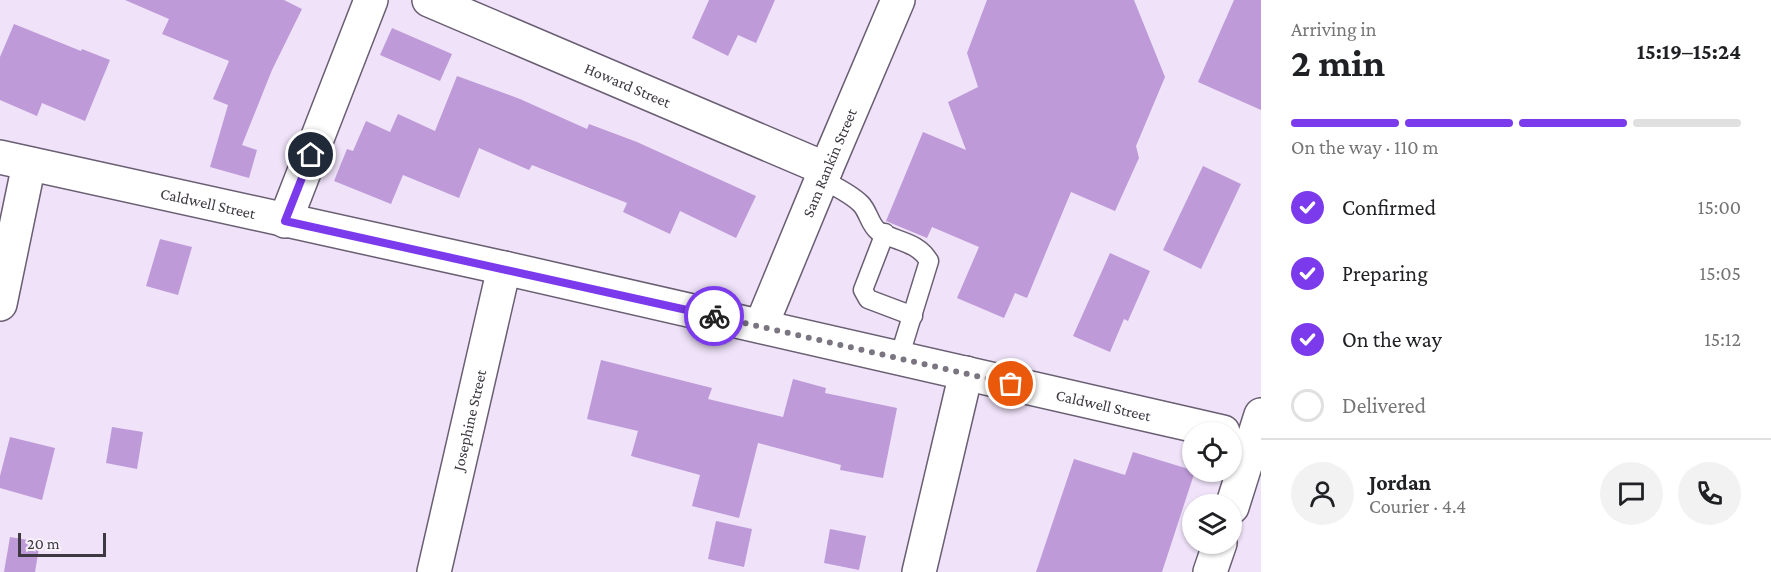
<!DOCTYPE html>
<html lang="en">
<head>
<meta charset="utf-8">
<style>
	:root { --surface:#fff; --page:#f2f2f2; --text:#202124; --muted:#757577; --line:#e0e0e0; --accent:#7c3aed }
	body { margin:0; font-family:"Crimson Pro",serif; background:var(--page); color:var(--text); height:100vh; display:flex; flex-direction:column; font-size:22px; white-space:nowrap }
	* { box-sizing:border-box; margin:0 }
	p { font-size:20px; color:var(--muted) }
	.icon { flex:none; width:33px; height:33px; fill:none; stroke:currentColor; stroke-width:2; stroke-linecap:round; stroke-linejoin:round }
	.map { position:relative; flex:1; overflow:hidden }
	.sheet { display:flex; flex-direction:column; background:var(--surface); width:510px }
	.sheet>* { flex:none }
	.tools { position:absolute; left:1182px; top:422px; display:grid; gap:12px }
	.tools a { display:grid; place-items:center; width:60px; height:60px; border-radius:50%; background:var(--surface); box-shadow:0 2px 4px #0004; font-size:30px }
	.scale { position:absolute; left:18px; bottom:15px; width:88px; box-sizing:border-box; padding-left:6px; border:3px solid #3d3841; border-top:0; font-size:16px; line-height:21px; white-space:nowrap; color:#3d3841; -webkit-text-stroke:4px #f8f2fc; paint-order:stroke }
	.pin { position:absolute; display:grid; place-items:center; width:51px; height:51px; color:#fff; margin:-26px; border:3px solid #fff; border-radius:50%; box-shadow:0 2px 6px #0007 }
	.courier { position:absolute; display:grid; place-items:center; width:60px; height:60px; margin:-30px; border:4px solid #7c3aed; border-radius:50%; background:#fff; color:#222; box-shadow:0 2px 8px #0007 }
	.headline em { font-style:normal; font-weight:700 }
	.headline div { display:flex; flex-direction:column-reverse }
	.headline { display:flex; align-items:center; justify-content:space-between; height:102px; padding:0 30px }
	h1 { font-size:39px; font-weight:700; line-height:45px }
	.bar { display:grid; grid-template-columns:repeat(4,1fr); gap:9px 6px; align-content:center; height:72px; padding:0 30px }
	.bar i { height:8px; border-radius:4px; background:var(--line) }
	.bar .selected { background:var(--accent) }
	.bar p { grid-column:span 4 }
	.line { display:flex; align-items:center; gap:15px; padding:0 30px; border-top:2px solid var(--line) }
	.line div { flex:1 }
	.round { display:grid; place-items:center; flex:none; width:63px; height:63px; border-radius:32px; background:var(--page) }
	ol { padding:0 30px; list-style:none }
	li { display:flex; align-items:center; gap:18px; height:66px }
	li p { margin-inline-start:auto }
	li .icon { padding:6px; border-radius:50%; background:var(--accent); color:#fff; stroke-width:4 }
	li:last-child { color:var(--muted) }
	li i { width:33px; height:33px; border:3px solid var(--line); border-radius:50% }
	main { display:flex; flex:1; min-height:0 }
	.map>svg:first-child { display:block }
	.building { fill:#be9bd8 }
	.lines { fill:none; stroke-linecap:round; stroke-linejoin:round }
	.service-casing { stroke:#695e72; stroke-width:21 }
	.minor-casing { stroke:#695e72; stroke-width:36 }
	.service { stroke:#fff; stroke-width:18 }
	.minor { stroke:#fff; stroke-width:33 }
	.done { stroke:#7b7481; stroke-width:6; stroke-dasharray:0 10.8 }
	.route { stroke:#7c3aed; stroke-width:8 }
	.labels { text-anchor:middle; dominant-baseline:central; stroke-width:6; stroke-linejoin:round; paint-order:stroke }
	.street-label { font-size:16px; fill:#3d3841; stroke:#f8f2fc }
</style>
</head>
<body>
<main>
<div class="map">
<svg width="1261" height="572" viewBox="0 0 1261 572">
	<rect width="100%" height="100%" fill="#efe2f9"/>
	<g class="building">
		<polygon points="125,0 284,0 302,9 272,70 242,145 257,150 249,178 210,167 228,105 213,99 229,61 162,34 169,19"/>
		<polygon points="709,0 775,0 756,43 738,35 728,56 692,38"/>
		<polygon points="987,0 1134,0 1165,77 1136,146 1139,158 1115,211 1071,192 1027,298 1015,293 1004,318 957,298 979,247 932,227 927,238 886,221 923,132 966,150 948,102 978,87 967,53"/>
		<polygon points="1234,0 1261,0 1261,110 1198,82"/>
		<polygon points="14,24 81,51 82,49 110,60 85,121 42,103 37,116 0,100 0,57"/>
		<polygon points="392,28 452,54 440,81 380,55"/>
		<polygon points="457,76 520,99 587,129 589,124 637,142 756,196 736,238 680,211 670,234 623,212 627,203 532,165 529,170 479,148 459,198 403,175 391,204 334,181 347,149 353,151 366,121 390,132 398,114 435,131"/>
		<polygon points="1203,166 1241,184 1201,269 1163,250"/>
		<polygon points="160,239 192,247 178,295 146,286"/>
		<polygon points="1110,253 1150,271 1128,321 1124,319 1110,352 1073,336"/>
		<polygon points="601,360 712,388 708,399 783,417 793,379 826,388 825,393 897,408 883,478 840,470 841,465 758,443 739,518 692,506 700,475 631,456 638,431 587,419"/>
		<polygon points="112,427 143,432 137,469 106,463"/>
		<polygon points="10,437 55,448 42,500 0,488 0,476"/>
		<polygon points="1133,452 1195,471 1162,572 1036,572 1074,459 1125,475"/>
		<polygon points="716,521 752,529 744,567 708,559"/>
		<polygon points="830,529 866,536 859,570 824,563"/>
		<polygon points="10,537 40,542 35,572 4,572"/>
	</g>
	<g class="lines">
		<g class="service-casing">
			<g id="service">
				<path d="M821,179C834,186 850,193 861,204C868,211 870,225 878,231C896,242 917,241 929,261L899,358"/>
				<polyline points="885,233 863,290 868,299 913,316"/>
			</g>
		</g>
		<g class="minor-casing">
			<g id="minor">
				<path id="s1" d="M429,0L826,169"/>
				<path id="s2" d="M0,157L504,268L1223,432"/>
				<polyline points="285,221 371,0"/>
				<polyline points="0,304 29,164"/>
				<path id="s3" d="M761,326L826,169L898,0"/>
				<polyline points="1232,507 1261,415"/>
				<path id="s4" d="M434,572L504,268"/>
				<polyline points="919,572 966,373"/>
				<polyline points="1210,572 1220,543"/>
			</g>
		</g>
		<use href="#service" class="service"/>
		<use href="#minor" class="minor"/>
	</g>
	<g class="lines">
		<polyline class="done" points="714,316 1011,384"/>
		<polyline class="route" points="311,155 285,221 714,316"/>
	</g>
	<g class="labels">
		<g class="street-label">
			<text stroke="none"><textPath href="#s1" startOffset="216">Howard Street</textPath></text>
			<text stroke="none"><textPath href="#s3" startOffset="177">Sam Rankin Street</textPath></text>
			<text stroke="none"><textPath href="#s2" startOffset="213">Caldwell Street</textPath></text>
			<text stroke="none"><textPath href="#s2" startOffset="1131">Caldwell Street</textPath></text>
			<text stroke="none"><textPath href="#s4" startOffset="156">Josephine Street</textPath></text>
		</g>
	</g>
</svg>
<div class="tools">
<a><svg class="icon" aria-label="locate" viewBox="0 0 24 24"><circle cx="12" cy="12" r="6"/><path d="M12 2v4M12 18v4M2 12h4M18 12h4"/></svg></a>
<a><svg class="icon" aria-label="layers" viewBox="0 0 24 24"><path d="M12 4l9 5-9 5-9-5zM3 14l9 5 9-5"/></svg></a>
</div>
<div class="scale">20 m</div>
<div class="pin" style="left:1011px;top:384px;background:#ea580c"><svg class="icon" aria-label="bag" viewBox="0 0 24 24"><path d="M5 8h14l-1 12H6zM9 8a3 3 0 0 1 6 0"/></svg></div>
<div class="pin" style="left:311px;top:155px;background:#1f2937"><svg class="icon" aria-label="home" viewBox="0 0 24 24"><path d="M3 11l9-7 9 7M6 9v11h12V9"/></svg></div>
<div class="courier" style="left:714px;top:316px"><svg class="icon" aria-label="bike" viewBox="0 0 24 24"><circle cx="6" cy="16" r="4"/><circle cx="18" cy="16" r="4"/><path d="M6 16l4-8h5l3 8M10 8l3 8H6M13 5h3"/></svg></div>
</div>
<section class="sheet">
<div class="headline"><div><h1>2 min</h1><p>Arriving in</p></div><em>15:19–15:24</em></div>
<div class="bar"><i class="selected"></i><i class="selected"></i><i class="selected"></i><i></i><p>On the way · 110 m</p></div>
<ol>
<li><svg class="icon" aria-label="check" viewBox="0 0 24 24"><path d="M5 12l5 5 9-10"/></svg>Confirmed<p>15:00</p></li>
<li><svg class="icon" aria-label="check" viewBox="0 0 24 24"><path d="M5 12l5 5 9-10"/></svg>Preparing<p>15:05</p></li>
<li><svg class="icon" aria-label="check" viewBox="0 0 24 24"><path d="M5 12l5 5 9-10"/></svg>On the way<p>15:12</p></li>
<li><i></i>Delivered</li>
</ol>
<div class="line" style="height:108px"><a class="round"><svg class="icon" aria-label="person" viewBox="0 0 24 24"><circle cx="12" cy="8" r="4"/><path d="M4 21q1-7 8-7t8 7"/></svg></a><div><b>Jordan</b><p>Courier · 4.4</p></div><a class="round"><svg class="icon" aria-label="chat" viewBox="0 0 24 24"><path d="M4 5h16v11H9l-5 4z"/></svg></a><a class="round"><svg class="icon" aria-label="phone" viewBox="0 0 24 24"><path d="M5 4h4l2 5-3 2q2 4 5 5l2-3 5 2v4C11 20 4 13 5 4z"/></svg></a></div>
</section>
</main>
</body>
</html>
